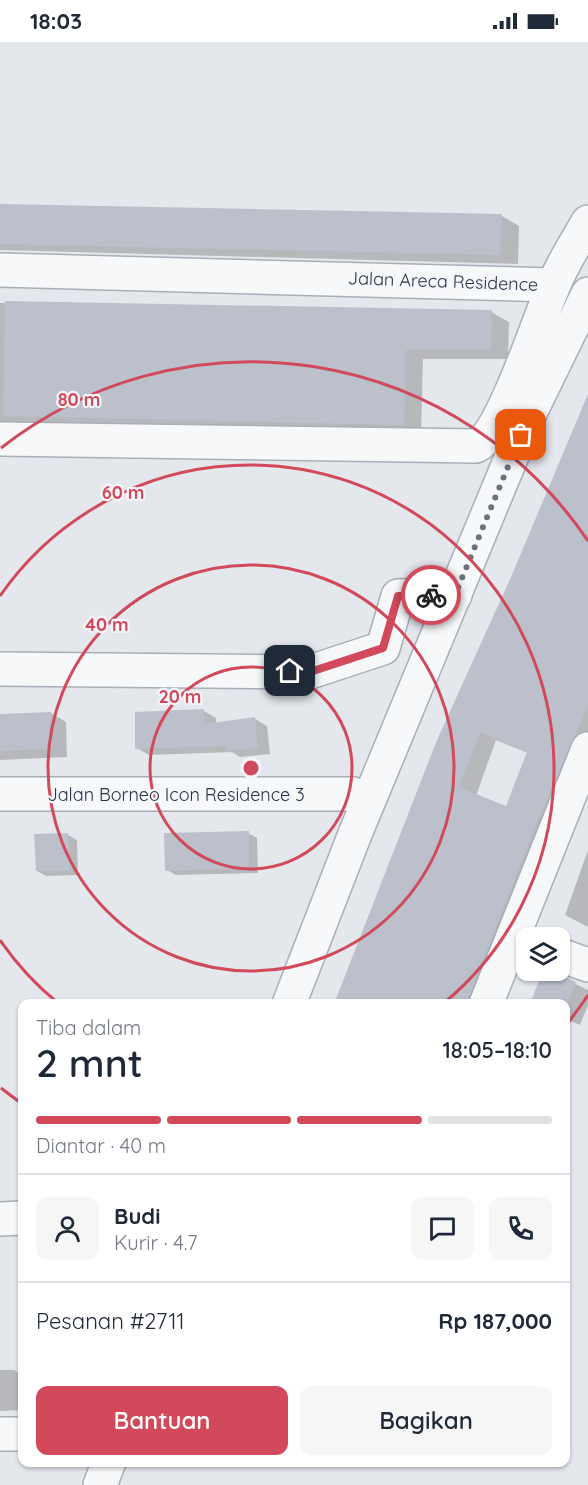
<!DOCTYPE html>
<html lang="id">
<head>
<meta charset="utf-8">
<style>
	:root { --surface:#fff; --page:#f6f6f7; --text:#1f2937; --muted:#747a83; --line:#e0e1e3; --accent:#d1495b }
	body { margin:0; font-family:Quicksand,sans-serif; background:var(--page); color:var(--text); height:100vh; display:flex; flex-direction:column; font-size:22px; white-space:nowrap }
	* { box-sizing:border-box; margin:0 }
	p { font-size:20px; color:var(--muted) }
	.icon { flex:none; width:33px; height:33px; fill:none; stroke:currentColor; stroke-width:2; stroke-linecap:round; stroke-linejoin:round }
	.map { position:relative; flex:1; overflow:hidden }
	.side { position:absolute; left:18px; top:957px; width:552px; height:468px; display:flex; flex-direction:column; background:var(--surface); border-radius:12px; box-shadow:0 2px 4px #0004 }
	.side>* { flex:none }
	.controls { position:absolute; left:516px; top:885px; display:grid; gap:12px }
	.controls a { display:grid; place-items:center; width:54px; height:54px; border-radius:12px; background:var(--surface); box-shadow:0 2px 4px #0004; font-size:30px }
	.pin { position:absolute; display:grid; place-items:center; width:51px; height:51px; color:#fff; margin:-26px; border-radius:12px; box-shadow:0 3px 9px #0006 }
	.courier { position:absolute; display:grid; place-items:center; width:60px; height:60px; margin:-30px; border:4px solid #d1495b; border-radius:50%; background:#fff; color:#222; box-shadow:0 2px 8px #0007 }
	.head em { font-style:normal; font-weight:600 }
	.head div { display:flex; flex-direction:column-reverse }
	.head { display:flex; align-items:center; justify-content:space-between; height:102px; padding:0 18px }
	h1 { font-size:39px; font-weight:600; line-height:45px }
	.bar { display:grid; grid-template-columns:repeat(4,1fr); gap:9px 6px; align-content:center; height:72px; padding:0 18px }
	.bar i { height:8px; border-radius:4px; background:var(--line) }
	.bar .current { background:var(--accent) }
	.bar p { grid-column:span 4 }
	.line { display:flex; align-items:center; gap:15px; padding:0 18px; border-top:2px solid var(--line) }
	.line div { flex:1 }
	.round { display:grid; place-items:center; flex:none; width:63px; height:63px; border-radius:12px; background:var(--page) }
	.button { display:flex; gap:12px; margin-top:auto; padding:12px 18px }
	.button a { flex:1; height:69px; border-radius:12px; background:var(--accent); color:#fff; font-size:24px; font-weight:600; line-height:69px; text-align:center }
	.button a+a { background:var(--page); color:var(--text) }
	.status { display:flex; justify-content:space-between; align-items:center; height:42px; padding:0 30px; background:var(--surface); direction:ltr }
	.status svg { height:16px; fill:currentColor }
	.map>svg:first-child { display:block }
	.shadow { fill:#0003; fill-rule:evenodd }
	.building { fill:#bbc0ca; fill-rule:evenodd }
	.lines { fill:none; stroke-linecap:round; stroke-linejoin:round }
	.minor-casing { stroke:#a9aeb7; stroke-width:36 }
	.minor { stroke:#f7f8fa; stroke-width:33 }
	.done { stroke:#6c737f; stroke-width:6; stroke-dasharray:0 10.8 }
	.route { stroke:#d1495b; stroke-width:8 }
	.ring { fill:none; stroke:#d1495b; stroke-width:3 }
	.labels { text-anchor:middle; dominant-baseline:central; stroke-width:4.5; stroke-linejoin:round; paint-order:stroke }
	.street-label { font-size:18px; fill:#2b3445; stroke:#f4f6f9 }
	.centre { fill:#d1495b; stroke:#f4f6f9; stroke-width:3 }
	.ring-label { font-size:18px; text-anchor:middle; font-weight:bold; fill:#d1495b; stroke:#f4f6f9; stroke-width:4.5; stroke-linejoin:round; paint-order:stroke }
</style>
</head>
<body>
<div class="status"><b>18:03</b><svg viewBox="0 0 49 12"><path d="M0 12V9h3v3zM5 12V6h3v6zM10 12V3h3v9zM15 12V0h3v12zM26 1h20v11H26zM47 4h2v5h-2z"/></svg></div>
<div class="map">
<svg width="588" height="1443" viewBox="0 0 588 1443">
	<rect width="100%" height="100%" fill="#e4e7ec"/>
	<g class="shadow">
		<polygon points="0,163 502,174 519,184 518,222 0,208"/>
		<polygon points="0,261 491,270 509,280 508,317 423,317 421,392 0,383"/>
		<path d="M588,353V708L487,962H335ZM496,698L528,711L507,766L476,754Z"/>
		<polygon points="204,669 216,676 216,682 255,677 267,684 270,712 240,715 232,710 149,713 137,706"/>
		<polygon points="51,671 66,680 67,715 0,718 0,673"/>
		<polygon points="248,791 257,796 258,831 176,833 167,828"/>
		<polygon points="68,793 77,798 78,833 46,834 37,829"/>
		<polygon points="588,808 588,885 565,873"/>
		<polygon points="546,928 588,948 588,963 580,983 566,977 566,962"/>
		<polygon points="0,1328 14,1328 22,1333 22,1368 0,1369"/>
	</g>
	<g class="building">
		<polygon points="0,162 502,172 500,213 0,202"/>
		<polygon points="5,259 492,268 491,308 406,308 404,383 3,374"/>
		<path d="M588,352V664L539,775L466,962H334L437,698L511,535ZM480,690L527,710L506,764L459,745Z"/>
		<polygon points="204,667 205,682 255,675 258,706 227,709 226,704 135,707 135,670"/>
		<polygon points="51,670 52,707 0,709 0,672"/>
		<polygon points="249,789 249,826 165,829 164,791"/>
		<polygon points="68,791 70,829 36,829 34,792"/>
		<polygon points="543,928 550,928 576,940 567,962 530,962"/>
	</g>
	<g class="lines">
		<g class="minor-casing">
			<g id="minor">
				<polyline points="0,228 553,243"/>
				<path d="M0,397L476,404C503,392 539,276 553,245C562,222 576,201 588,180"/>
				<polyline points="0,627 310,630 383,606 398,554 455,553"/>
				<polyline points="0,752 353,752"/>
				<polyline points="560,913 588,923"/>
				<polyline points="289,962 355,792 529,373 588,252"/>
				<polyline points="486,962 588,707"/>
				<polyline points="0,1177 22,1176"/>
				<polyline points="0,1392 22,1392"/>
				<polyline points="100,1443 109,1420"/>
			</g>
		</g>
		<use href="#minor" class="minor"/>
	</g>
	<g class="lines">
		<polyline class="done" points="431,553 455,553 521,393"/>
		<polyline class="route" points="290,629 310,630 383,606 398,554 431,553"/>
	</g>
	<g class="ring">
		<circle cx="251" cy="726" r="101"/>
		<circle cx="251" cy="726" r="203"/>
		<path d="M58 961A304 304 0 0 1 0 898M0 554A304 304 0 1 1 444 961"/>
		<path d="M588 953A406 406 0 0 1 567 982M21 1061A406 406 0 0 1 1 1046M1 406A406 406 0 0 1 588 499"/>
	</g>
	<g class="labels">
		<g class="street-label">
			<text transform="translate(443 239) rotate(2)">Jalan Areca Residence</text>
			<text x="176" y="752">Jalan Borneo Icon Residence 3</text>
		</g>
	</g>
	<circle cx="251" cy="726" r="9" class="centre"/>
	<g class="ring-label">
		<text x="79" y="364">80 m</text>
		<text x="123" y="457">60 m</text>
		<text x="107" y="589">40 m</text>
		<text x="180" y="661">20 m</text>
	</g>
</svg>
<div class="controls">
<a><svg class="icon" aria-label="layers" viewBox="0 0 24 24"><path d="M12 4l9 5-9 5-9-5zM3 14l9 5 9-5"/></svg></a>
</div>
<div class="pin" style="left:521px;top:393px;background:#ea580c"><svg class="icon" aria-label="bag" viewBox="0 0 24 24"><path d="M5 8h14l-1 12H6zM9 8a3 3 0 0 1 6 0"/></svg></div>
<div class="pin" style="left:290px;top:629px;background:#1f2937"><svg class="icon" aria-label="home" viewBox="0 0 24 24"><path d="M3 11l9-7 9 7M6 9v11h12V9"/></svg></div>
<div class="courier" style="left:431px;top:553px"><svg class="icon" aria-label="bike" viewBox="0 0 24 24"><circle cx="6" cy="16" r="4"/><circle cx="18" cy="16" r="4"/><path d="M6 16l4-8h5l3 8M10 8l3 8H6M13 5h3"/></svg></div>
<section class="side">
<div class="head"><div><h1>2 mnt</h1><p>Tiba dalam</p></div><em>18:05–18:10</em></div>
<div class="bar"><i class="current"></i><i class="current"></i><i class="current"></i><i></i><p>Diantar · 40 m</p></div>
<div class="line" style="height:108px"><a class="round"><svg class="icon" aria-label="person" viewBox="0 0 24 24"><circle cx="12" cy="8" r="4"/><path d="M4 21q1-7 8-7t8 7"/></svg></a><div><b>Budi</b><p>Kurir · 4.7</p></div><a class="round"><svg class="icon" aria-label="chat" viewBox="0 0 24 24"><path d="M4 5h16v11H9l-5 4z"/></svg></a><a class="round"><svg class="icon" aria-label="phone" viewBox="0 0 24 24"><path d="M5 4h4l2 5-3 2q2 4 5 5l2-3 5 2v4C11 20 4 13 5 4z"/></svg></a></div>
<div class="line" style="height:78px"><div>Pesanan #2711</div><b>Rp 187,000</b></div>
<div class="button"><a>Bantuan</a><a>Bagikan</a></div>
</section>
</div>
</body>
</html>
